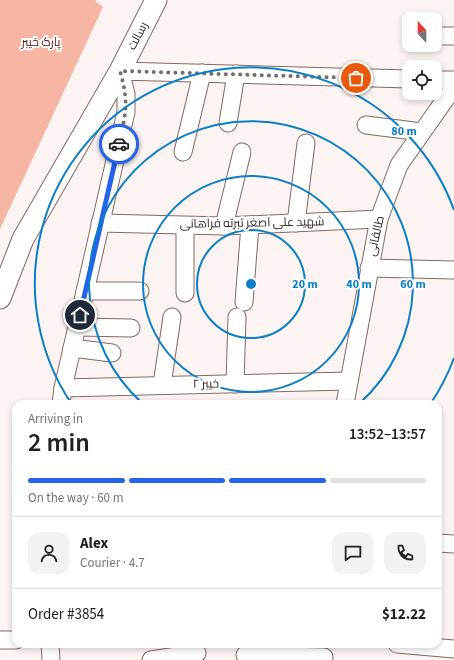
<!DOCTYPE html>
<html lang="en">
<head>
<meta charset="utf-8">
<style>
	:root { --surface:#fff; --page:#f2f2f2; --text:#202124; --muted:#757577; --line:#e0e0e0; --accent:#2563eb }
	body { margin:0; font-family:"Source Sans 3",Cairo,sans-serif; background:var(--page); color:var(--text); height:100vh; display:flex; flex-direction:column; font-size:15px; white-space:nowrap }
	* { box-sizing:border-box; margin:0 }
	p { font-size:13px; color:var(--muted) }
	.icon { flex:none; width:22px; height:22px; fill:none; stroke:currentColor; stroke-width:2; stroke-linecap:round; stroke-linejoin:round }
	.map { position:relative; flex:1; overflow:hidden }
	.sheet { position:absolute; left:12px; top:400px; width:430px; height:248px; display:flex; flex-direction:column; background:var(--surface); border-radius:12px; box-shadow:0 2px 6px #0003 }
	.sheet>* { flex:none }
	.needle { width:26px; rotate:339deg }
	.buttons { position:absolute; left:402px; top:12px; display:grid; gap:8px }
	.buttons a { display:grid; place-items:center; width:40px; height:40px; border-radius:8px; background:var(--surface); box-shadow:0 2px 6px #0003; font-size:20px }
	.pin { position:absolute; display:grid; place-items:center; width:34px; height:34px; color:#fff; margin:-17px; border:2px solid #fff; border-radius:50%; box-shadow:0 1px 4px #0007 }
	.courier { position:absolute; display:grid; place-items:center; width:40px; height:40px; margin:-20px; border:3px solid #2563eb; border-radius:50%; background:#fff; color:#222; box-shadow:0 1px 5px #0007 }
	.summary em { font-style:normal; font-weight:600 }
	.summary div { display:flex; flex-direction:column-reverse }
	.summary { display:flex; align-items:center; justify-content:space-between; height:68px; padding:0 16px }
	h1 { font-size:26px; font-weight:600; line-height:30px }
	.bar { display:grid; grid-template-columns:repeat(4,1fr); gap:6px 4px; align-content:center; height:48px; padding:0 16px }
	.bar i { height:5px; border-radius:3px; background:var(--line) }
	.bar .selected { background:var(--accent) }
	.bar p { grid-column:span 4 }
	.line { display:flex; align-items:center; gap:10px; padding:0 16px; border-top:1px solid var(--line) }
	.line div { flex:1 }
	.round { display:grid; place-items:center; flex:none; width:42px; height:42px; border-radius:12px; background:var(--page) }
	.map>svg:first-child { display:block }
	.green { fill:#f6b4a2 }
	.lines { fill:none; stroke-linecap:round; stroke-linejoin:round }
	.minor-casing { stroke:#856861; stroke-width:19 }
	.tertiary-casing { stroke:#856861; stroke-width:23 }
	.minor { stroke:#fff; stroke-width:17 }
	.tertiary { stroke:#fff; stroke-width:21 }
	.done { stroke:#766c6a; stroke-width:4; stroke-dasharray:0 7.2 }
	.route { stroke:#2563eb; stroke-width:5 }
	.ring { fill:none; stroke:#0a7fc8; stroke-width:2 }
	.labels { text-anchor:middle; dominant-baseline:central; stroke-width:4; stroke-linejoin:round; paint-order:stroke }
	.street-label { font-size:12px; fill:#2f2320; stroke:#fff }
	.park-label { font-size:12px; fill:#5a2011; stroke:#fff }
	.centre { fill:#0a7fc8; stroke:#fff; stroke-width:2 }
	.ring-label { font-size:12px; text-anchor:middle; font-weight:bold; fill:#0a7fc8; stroke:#fff; stroke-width:4; stroke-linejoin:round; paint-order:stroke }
</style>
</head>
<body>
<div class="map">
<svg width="454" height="660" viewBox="0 0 454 660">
	<rect width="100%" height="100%" fill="#fbf4f2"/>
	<polygon class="green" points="0,0 94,0 103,7 0,229"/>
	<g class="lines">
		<g class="minor-casing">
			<g id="minor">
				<polyline points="435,36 454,36"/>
				<polyline points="435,80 454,80"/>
				<polyline points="228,123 236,74"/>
				<polyline points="366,125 422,132"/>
				<polyline points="183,152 202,73"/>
				<polyline points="100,223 224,226 379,219"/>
				<polyline points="296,223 306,143"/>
				<polyline points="185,226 185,293"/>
				<polyline points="224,226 242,152"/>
				<polyline points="369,268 454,270"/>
				<polyline points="85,291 140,291"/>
				<polyline points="244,302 250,225"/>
				<polyline points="77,327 131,328"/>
				<polyline points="72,348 112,353"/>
				<polyline points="235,384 237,317"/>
				<polyline points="162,385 172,317"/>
				<polyline points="63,388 349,381"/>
				<polyline points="61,404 63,388 126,112 126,94 120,71 409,79"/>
				<polyline points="345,404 379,219 399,165 454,87"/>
				<polyline points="438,543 454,544"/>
				<polyline points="0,640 16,640"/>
				<polyline points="50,644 51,660"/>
				<polyline points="397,644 454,649"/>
				<polyline points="245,655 324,657"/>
				<polyline points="151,660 197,653"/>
			</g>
		</g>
		<g class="tertiary-casing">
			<polyline id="tertiary" points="0,298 23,239 120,71 156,0"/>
		</g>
		<use href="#minor" class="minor"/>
		<use href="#tertiary" class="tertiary"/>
	</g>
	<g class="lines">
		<path class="done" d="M119,144C126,112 129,103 120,71L356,78"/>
		<polyline class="route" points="80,315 119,144"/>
	</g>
	<g class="ring">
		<circle cx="251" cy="284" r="54"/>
		<circle cx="251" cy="284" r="108"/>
		<path d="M142 403A162 162 0 1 1 360 403"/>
		<path d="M454 358A216 216 0 0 1 431 403M71 403A216 216 0 1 1 454 210"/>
	</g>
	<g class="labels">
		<g class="street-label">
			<text transform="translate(138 36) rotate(-63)">رسالت</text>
			<text transform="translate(252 223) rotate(-1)">شهید علی اصغر تبرته فراهانی</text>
			<text transform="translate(376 236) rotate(-77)">طالقانی</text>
			<text transform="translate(206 384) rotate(-1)">خیبر ۲</text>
		</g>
		<g class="park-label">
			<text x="41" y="42">پارک خیبر</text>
		</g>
	</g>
	<circle cx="251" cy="284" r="6" class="centre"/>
	<g class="ring-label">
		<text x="404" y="135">80 m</text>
		<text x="305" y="288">20 m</text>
		<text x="359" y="288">40 m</text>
		<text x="413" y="288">60 m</text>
	</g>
</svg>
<div class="buttons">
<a><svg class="needle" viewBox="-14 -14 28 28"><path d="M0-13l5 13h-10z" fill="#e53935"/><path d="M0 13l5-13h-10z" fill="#757577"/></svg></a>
<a><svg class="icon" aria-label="locate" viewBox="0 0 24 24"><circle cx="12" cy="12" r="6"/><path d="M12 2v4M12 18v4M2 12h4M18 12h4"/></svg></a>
</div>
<div class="pin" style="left:356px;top:78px;background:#ea580c"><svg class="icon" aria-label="bag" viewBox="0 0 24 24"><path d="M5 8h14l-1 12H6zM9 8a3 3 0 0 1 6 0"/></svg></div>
<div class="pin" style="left:80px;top:315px;background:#1f2937"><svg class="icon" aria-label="home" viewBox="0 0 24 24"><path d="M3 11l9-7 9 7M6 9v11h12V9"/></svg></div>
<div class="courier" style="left:119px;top:144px"><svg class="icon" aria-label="car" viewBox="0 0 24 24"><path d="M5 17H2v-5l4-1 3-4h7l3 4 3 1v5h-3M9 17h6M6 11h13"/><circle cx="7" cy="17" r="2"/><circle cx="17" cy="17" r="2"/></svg></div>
<section class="sheet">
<div class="summary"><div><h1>2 min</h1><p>Arriving in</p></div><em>13:52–13:57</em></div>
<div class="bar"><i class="selected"></i><i class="selected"></i><i class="selected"></i><i></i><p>On the way · 60 m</p></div>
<div class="line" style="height:72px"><a class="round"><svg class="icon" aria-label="person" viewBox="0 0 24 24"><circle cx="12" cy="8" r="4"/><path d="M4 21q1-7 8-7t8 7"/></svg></a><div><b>Alex</b><p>Courier · 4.7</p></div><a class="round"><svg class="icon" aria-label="chat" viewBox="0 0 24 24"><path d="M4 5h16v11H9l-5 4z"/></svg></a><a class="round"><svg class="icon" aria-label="phone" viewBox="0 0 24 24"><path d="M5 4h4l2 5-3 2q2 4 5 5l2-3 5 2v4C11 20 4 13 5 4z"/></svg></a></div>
<div class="line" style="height:52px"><div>Order #3854</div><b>$12.22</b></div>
</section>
</div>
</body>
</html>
